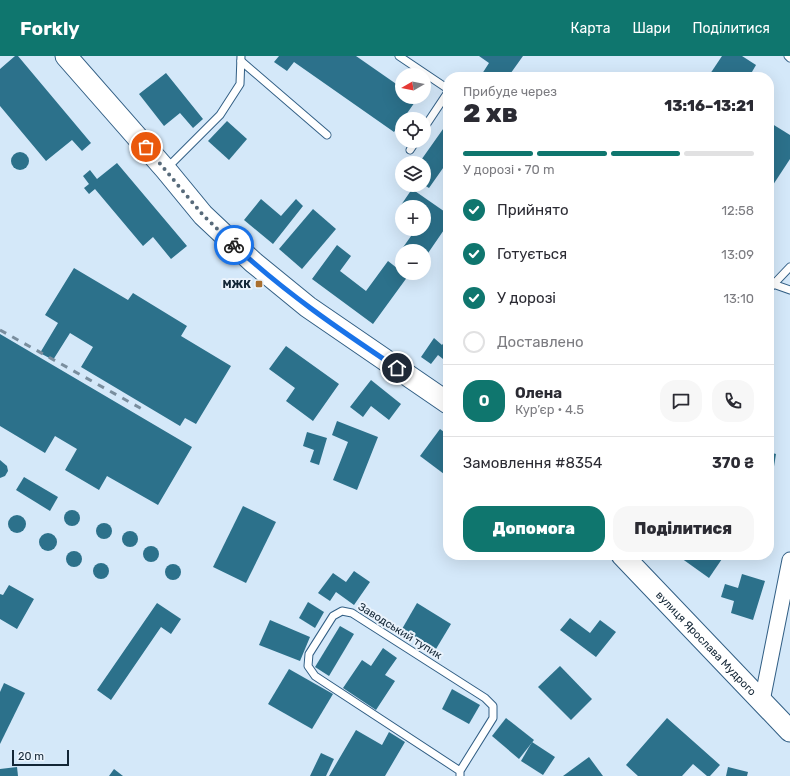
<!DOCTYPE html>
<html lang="uk">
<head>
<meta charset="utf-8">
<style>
	:root { --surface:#fff; --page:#f7f7f7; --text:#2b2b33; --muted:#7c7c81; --line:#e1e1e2; --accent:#0f766e }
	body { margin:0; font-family:Rubik,sans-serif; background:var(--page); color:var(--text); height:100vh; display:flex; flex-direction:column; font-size:15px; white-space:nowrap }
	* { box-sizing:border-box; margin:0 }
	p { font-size:13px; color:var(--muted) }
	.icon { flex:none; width:22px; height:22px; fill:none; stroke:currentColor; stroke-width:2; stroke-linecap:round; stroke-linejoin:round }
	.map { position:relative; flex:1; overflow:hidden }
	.drawer { position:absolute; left:443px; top:16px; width:331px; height:488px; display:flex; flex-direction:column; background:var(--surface); border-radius:16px; box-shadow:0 4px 16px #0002 }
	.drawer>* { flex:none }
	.needle { width:26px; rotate:261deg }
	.fabs { position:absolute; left:395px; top:12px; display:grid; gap:8px }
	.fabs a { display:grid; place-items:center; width:36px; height:36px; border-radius:50%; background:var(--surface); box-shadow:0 4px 16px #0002; font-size:20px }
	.scale { position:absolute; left:12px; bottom:10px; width:57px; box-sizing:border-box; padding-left:4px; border:2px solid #132636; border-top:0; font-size:11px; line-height:14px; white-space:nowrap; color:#132636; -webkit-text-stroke:3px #eaf3fc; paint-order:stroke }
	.pin { position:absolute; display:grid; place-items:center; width:34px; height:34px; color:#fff; margin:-17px; border:2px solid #fff; border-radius:50%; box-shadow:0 1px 4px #0007 }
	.courier { position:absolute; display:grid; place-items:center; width:40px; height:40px; margin:-20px; border:3px solid #1a73e8; border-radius:50%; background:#fff; color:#222; box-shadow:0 1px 5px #0007 }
	.headline em { font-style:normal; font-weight:800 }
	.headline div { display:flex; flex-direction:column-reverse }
	.headline { display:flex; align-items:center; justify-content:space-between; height:68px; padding:0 20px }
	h1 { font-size:26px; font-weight:800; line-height:30px }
	.bar { display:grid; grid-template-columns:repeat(4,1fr); gap:6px 4px; align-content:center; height:48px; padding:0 20px }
	.bar i { height:5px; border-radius:3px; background:var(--line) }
	.bar .selected { background:var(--accent) }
	.bar p { grid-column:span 4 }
	.line { display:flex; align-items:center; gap:10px; padding:0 20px; border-top:1px solid var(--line) }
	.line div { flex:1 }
	.round { display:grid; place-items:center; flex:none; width:42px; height:42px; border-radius:16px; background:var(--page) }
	ol { padding:0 20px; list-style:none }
	li { display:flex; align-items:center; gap:12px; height:44px }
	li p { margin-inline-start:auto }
	li .icon { padding:4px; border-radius:50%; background:var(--accent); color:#fff; stroke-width:4 }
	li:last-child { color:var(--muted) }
	li i { width:22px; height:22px; border:2px solid var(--line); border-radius:50% }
	.primary-button { display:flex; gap:8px; margin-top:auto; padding:8px 20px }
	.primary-button a { flex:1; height:46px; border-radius:16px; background:var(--accent); color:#fff; font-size:16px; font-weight:800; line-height:46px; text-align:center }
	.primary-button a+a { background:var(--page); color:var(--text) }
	header { display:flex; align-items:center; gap:24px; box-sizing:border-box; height:56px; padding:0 20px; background:var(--accent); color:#fff }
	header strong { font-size:19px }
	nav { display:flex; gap:22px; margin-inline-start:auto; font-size:14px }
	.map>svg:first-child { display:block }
	.building { fill:#2c718b }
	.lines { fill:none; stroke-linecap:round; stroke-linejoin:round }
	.service-casing { stroke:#325f85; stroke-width:9 }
	.minor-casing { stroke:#325f85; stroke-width:17 }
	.secondary-casing { stroke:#325f85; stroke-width:23 }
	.service { stroke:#fff; stroke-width:7 }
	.minor { stroke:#fff; stroke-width:15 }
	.secondary { stroke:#fff; stroke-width:21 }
	.rail { stroke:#7a8e9e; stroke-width:3; stroke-dasharray:7 7; stroke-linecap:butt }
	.done { stroke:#576a7a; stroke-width:4; stroke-dasharray:0 7.2 }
	.route { stroke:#1a73e8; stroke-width:5 }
	.poi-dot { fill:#a96f2f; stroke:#eaf3fc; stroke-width:1.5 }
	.labels { text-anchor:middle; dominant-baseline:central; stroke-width:4; stroke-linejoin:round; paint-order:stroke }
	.poi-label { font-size:11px; font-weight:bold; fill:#132636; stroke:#eaf3fc; text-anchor:end }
	.street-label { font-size:11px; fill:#132636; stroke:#eaf3fc }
</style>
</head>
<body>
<header>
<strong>Forkly</strong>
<nav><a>Карта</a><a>Шари</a><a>Поділитися</a></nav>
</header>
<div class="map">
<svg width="790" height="720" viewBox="0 0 790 720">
	<rect width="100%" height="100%" fill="#d4e8f9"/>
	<g class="building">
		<polygon points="15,0 18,0 91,87 82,95 72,84 46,105 0,50 0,13"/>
		<polygon points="279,0 356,0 402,32 402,41 414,41 417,43 394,76 294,6 287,15 274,6"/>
		<polygon points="479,0 523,0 508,21 480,21 489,7"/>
		<polygon points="722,0 742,0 756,9 749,21 708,21"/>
		<polygon points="166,17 203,63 193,72 180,57 164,70 139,38"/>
		<polygon points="227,65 247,83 229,104 208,85"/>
		<polygon points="448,66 448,105 429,132 424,129 424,107 419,107"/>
		<polygon points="769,66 790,79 790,103 769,135"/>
		<circle cx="20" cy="105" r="9"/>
		<polygon points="117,107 187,190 171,203 153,181 143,190 95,133 89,138 84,132 89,128 83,120 90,114 97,123"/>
		<polygon points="412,133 448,158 448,168 424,203 424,195 402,195 402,199 399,197 416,173 424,173 424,151 402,151 402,154 399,152"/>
		<polygon points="261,143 281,160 296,143 303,150 273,188 244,164"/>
		<polygon points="313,153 336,173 302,213 279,193"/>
		<polygon points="337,189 351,200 340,215 366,235 388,205 402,216 402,217 408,220 373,268 312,223"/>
		<polygon points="74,212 128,244 133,237 187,270 181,280 231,310 196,368 185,362 180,370 81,311 93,291 70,277 53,304 40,297 58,267 45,259"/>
		<polygon points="0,278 192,391 158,449 107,420 99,434 65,414 77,393 55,380 45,397 0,370"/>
		<polygon points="448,281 448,307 438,299 431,308 421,301 434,282 442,289"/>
		<polygon points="286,290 339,328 313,365 286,345 295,332 269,313"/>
		<polygon points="371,324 401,348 389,364 371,350 363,361 350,351"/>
		<polygon points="769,332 773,332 770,350 769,350"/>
		<polygon points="337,365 378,381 357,434 333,424 348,386 332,379"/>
		<polygon points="440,373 448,379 448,421 420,400"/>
		<polygon points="307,376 327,382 319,409 310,406 314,394 303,390"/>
		<polygon points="769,396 776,398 772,423 769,422"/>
		<polygon points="0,404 7,410 8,415 5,420 0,422"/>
		<polygon points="24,421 58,441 50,455 16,434"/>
		<polygon points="243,450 276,466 246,527 213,511"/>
		<circle cx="72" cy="462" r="8"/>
		<circle cx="17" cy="468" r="9"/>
		<circle cx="104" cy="475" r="8"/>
		<circle cx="130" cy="483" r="8"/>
		<circle cx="48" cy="486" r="9"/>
		<circle cx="151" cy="498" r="8"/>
		<circle cx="74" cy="503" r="8"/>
		<polygon points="683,499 722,499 724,500 709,522 681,502"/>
		<circle cx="101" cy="515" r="8"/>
		<circle cx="173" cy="516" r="8"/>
		<polygon points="354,515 370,526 354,549 336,536 330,545 318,537 333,517 346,526"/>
		<polygon points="742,518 765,525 753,564 731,557 734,545 721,541 725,528 738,532"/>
		<polygon points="9,529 34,543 17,573 0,563 0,538 3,539"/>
		<polygon points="308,546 324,556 315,572 299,562"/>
		<polygon points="157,547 181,563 171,578 161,571 111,644 97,634"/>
		<polygon points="417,547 451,568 436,593 402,573"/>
		<polygon points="570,562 590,577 600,564 616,576 596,601 560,574"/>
		<polygon points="270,564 310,581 300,605 259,589"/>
		<polygon points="340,570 354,578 329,620 315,611"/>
		<polygon points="383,592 397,602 385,619 395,625 376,654 343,632 362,604 371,610"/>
		<polygon points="560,610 592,643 571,664 538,631"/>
		<polygon points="289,613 333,638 312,673 268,648"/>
		<polygon points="4,627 25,637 0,688 0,636"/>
		<polygon points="452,633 480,649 469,668 442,653"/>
		<polygon points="506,662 534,684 519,703 492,680"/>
		<polygon points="667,662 720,709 710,720 707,720 693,708 682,720 638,720 626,709"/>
		<polygon points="356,674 382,689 389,676 405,686 385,720 329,720"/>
		<polygon points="532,686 555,701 543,719 521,705"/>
		<polygon points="321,697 334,703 326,720 310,720"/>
		<polygon points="589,701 603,720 563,720"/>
		<polygon points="17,711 18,720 0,720 0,713"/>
		<polygon points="728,711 748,716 747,720 726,720"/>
		<polygon points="114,713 123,720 109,720"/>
	</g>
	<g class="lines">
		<g class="service-casing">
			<g id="service">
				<polyline points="399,0 448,33"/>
				<polyline points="788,0 790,2"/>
				<polyline points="241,5 327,79"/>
				<polyline points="424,72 448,36"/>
				<polyline points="410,94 416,85"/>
				<polyline points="167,112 220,59 240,28 241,0"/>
				<polyline points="773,228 790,234"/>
				<polyline points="769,233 790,211"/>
				<polyline points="460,715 315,620 308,610 309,598 333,560 342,555 352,557 485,642 493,650 493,662 460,715 460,720"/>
			</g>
		</g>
		<g class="minor-casing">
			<polyline id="minor" points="762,645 790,504"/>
		</g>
		<g class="secondary-casing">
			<g id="secondary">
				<polyline points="66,0 166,114 203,159 253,206 308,251 448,347"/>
				<path id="s1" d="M622,499L790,675"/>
			</g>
		</g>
		<use href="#service" class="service"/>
		<use href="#minor" class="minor"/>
		<use href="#secondary" class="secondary"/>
		<polyline class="rail" points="0,274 142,353"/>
	</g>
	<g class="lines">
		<polyline class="done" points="146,91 203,159 234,189"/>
		<path class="route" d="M234,189C284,236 340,274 397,312"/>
	</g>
	<rect class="poi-dot" x="255" y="224" width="8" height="8" rx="2"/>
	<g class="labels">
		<g class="poi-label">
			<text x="251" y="228">МЖК</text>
		</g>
		<g class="street-label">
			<text transform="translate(400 575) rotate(32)">Заводський тупик</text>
			<text stroke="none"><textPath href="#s1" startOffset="122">вулиця Ярослава Мудрого</textPath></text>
		</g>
	</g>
</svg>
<div class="fabs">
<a><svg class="needle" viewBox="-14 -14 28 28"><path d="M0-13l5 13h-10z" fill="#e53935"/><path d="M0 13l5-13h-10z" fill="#7c7c81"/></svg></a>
<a><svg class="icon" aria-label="locate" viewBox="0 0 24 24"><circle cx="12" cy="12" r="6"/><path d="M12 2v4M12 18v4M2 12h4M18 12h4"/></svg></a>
<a><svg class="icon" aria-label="layers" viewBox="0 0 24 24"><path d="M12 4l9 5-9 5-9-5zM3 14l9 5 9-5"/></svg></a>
<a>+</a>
<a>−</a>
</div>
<div class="scale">20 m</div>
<div class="pin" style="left:146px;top:91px;background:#ea580c"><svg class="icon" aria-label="bag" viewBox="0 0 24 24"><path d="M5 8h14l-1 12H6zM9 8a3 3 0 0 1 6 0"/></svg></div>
<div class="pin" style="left:397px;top:312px;background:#1f2937"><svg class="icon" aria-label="home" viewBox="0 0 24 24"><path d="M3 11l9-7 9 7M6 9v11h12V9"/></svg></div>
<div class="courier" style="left:234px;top:189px"><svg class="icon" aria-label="bike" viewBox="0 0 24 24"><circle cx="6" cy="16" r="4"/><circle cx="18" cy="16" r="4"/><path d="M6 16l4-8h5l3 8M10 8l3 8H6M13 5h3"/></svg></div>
<section class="drawer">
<div class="headline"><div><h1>2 хв</h1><p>Прибуде через</p></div><em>13:16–13:21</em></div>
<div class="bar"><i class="selected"></i><i class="selected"></i><i class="selected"></i><i></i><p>У дорозі · 70 m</p></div>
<ol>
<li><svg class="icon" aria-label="check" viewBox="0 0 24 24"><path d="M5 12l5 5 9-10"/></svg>Прийнято<p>12:58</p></li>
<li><svg class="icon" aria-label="check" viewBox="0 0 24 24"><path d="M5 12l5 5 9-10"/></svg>Готується<p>13:09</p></li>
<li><svg class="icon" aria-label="check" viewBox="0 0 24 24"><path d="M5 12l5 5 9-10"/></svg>У дорозі<p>13:10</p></li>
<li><i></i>Доставлено</li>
</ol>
<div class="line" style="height:72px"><b class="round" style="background:var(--accent);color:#fff">О</b><div><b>Олена</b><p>Кур’єр · 4.5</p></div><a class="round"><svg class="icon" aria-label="chat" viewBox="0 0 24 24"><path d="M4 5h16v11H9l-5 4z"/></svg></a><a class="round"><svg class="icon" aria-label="phone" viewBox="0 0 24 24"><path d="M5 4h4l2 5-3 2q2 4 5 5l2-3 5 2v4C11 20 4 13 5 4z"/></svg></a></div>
<div class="line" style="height:52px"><div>Замовлення #8354</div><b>370 ₴</b></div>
<div class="primary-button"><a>Допомога</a><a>Поділитися</a></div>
</section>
</div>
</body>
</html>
